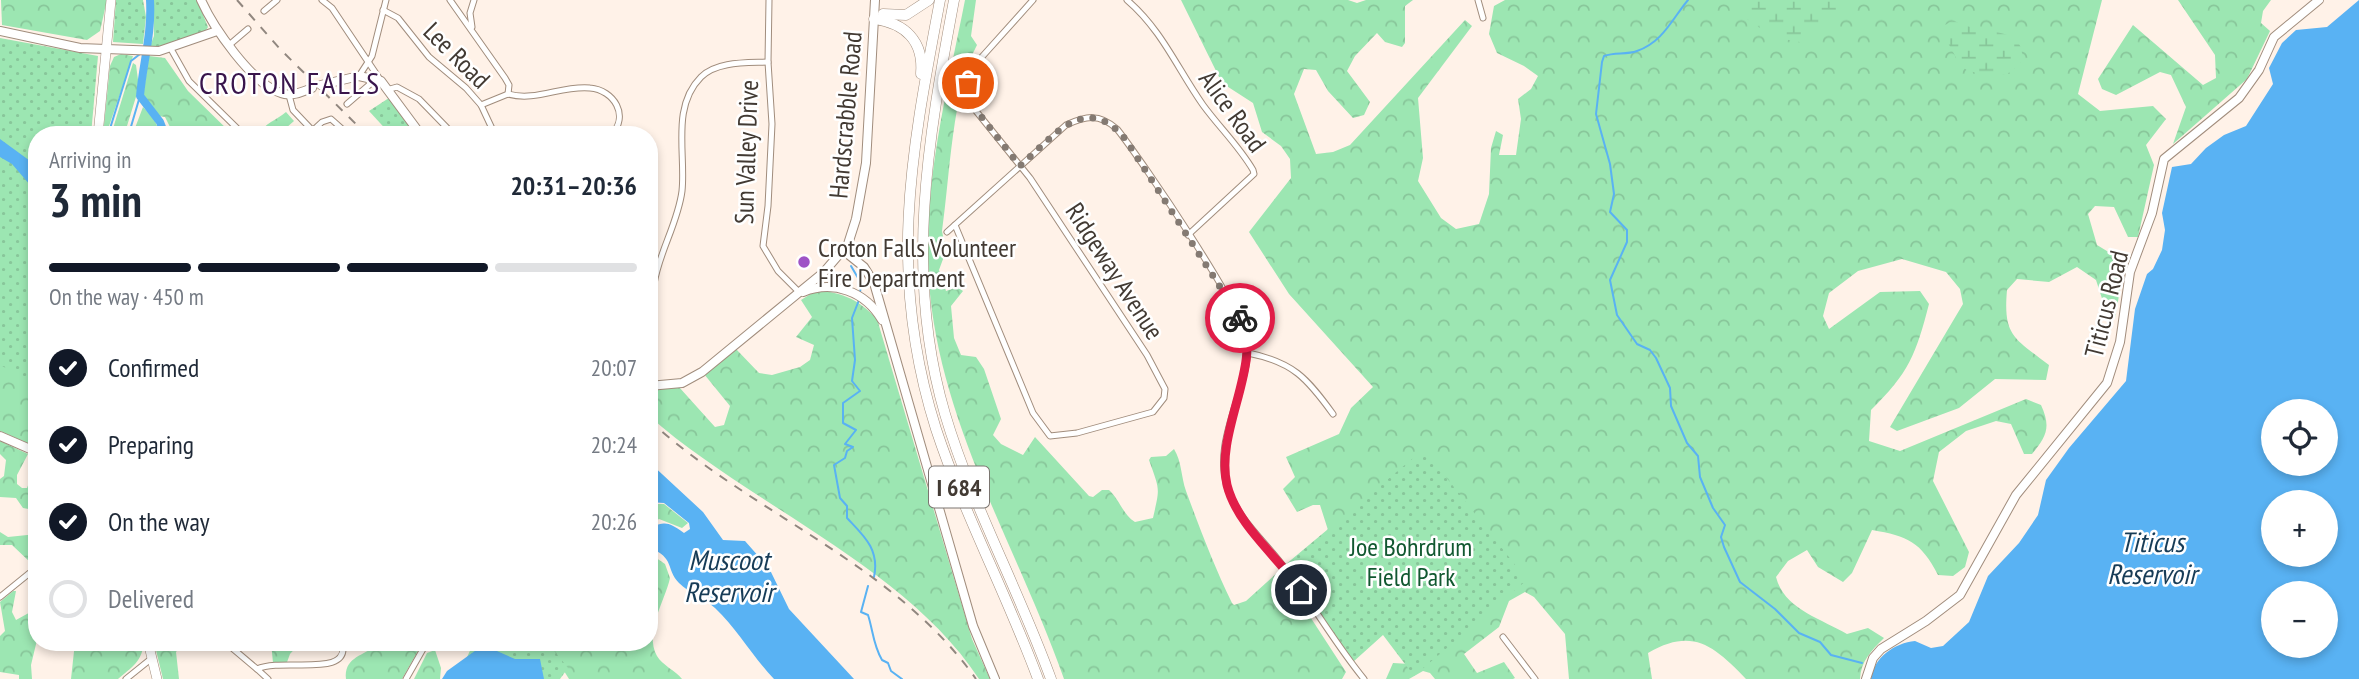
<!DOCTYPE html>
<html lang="en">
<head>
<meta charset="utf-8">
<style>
	:root { --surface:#fff; --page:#f2f2f3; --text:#1f2937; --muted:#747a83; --line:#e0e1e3; --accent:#111827 }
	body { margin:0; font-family:"PT Sans Narrow",sans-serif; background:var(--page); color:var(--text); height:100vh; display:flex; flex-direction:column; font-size:26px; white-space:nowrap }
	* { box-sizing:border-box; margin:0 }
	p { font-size:23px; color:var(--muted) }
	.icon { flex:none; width:38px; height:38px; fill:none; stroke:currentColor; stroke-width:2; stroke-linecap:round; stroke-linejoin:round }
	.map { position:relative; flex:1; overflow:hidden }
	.details { position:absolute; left:28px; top:126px; width:630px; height:525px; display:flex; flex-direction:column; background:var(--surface); border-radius:28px; box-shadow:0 4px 10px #0003 }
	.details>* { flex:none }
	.fabs { position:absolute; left:2261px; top:399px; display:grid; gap:14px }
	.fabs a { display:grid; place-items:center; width:77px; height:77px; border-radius:50%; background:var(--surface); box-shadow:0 4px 10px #0003; font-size:35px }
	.pin { position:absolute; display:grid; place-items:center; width:60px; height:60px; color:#fff; margin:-30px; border:4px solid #fff; border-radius:50%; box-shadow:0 2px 7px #0007 }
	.courier { position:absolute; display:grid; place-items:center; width:70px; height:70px; margin:-35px; border:5px solid #e11d48; border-radius:50%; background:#fff; color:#222; box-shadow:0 2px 9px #0007 }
	.headline em { font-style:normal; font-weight:800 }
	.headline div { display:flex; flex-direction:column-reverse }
	.headline { display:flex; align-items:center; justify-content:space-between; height:119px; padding:0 21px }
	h1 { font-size:46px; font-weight:800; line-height:52px }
	.bar { display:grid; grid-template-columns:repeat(4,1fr); gap:10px 7px; align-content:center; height:84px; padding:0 21px }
	.bar i { height:9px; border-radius:5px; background:var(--line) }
	.bar .active { background:var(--accent) }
	.bar p { grid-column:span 4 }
	ol { padding:0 21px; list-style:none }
	li { display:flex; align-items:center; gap:21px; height:77px }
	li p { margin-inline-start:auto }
	li .icon { padding:7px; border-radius:50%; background:var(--accent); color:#fff; stroke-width:4 }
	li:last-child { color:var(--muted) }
	li i { width:38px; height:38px; border:4px solid var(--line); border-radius:50% }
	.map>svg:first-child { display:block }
	.forest { fill:url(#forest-crowns) }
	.wetland { fill:url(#wetland-marsh) }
	.park { fill:url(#park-dots) }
	.water { fill:#59b2f3; fill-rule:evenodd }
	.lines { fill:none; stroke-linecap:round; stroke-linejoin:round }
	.stream { stroke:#59b2f3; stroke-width:2 }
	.river { stroke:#59b2f3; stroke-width:8 }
	.street-casing { stroke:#a18d7d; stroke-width:7 }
	.secondary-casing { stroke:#a18d7d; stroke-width:10 }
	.primary-casing { stroke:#a18d7d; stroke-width:10 }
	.highway-casing { stroke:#a18d7d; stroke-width:11 }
	.street { stroke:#fff; stroke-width:5 }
	.secondary { stroke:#fff; stroke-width:8 }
	.primary { stroke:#fff; stroke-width:9 }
	.highway { stroke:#fff; stroke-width:10 }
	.rail { stroke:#91877f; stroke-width:2; stroke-dasharray:9 9; stroke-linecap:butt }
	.done { stroke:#847a72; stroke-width:7; stroke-dasharray:0 12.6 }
	.route { stroke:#e11d48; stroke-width:9 }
	.poi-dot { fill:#9e53c6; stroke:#fff; stroke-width:2.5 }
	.labels { text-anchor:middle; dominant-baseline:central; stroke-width:5; stroke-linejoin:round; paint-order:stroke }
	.shield { fill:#fff; stroke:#7b7570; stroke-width:2 }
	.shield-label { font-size:24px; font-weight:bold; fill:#423a33 }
	.street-label { font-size:26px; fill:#423a33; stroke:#fff }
	.poi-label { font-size:26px; fill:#423a33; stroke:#fff; text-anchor:start }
	.park-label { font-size:26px; fill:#115830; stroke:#fff }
	.water-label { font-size:28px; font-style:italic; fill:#173c57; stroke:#fff }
	.quarter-label { font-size:30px; letter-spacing:2px; fill:#39154c; stroke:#fff }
</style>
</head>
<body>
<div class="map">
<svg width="2359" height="679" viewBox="0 0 2359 679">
	<defs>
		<pattern id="forest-crowns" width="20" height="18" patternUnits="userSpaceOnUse" patternTransform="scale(1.75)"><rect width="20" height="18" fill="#9ce6b2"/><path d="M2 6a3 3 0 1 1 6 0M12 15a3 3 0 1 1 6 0" fill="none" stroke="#88c69a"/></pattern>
		<pattern id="wetland-marsh" width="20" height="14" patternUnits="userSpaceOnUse" patternTransform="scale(1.75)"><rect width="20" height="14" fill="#9ce6b2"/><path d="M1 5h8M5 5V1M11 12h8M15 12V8" fill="none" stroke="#88c69a"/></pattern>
		<pattern id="park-dots" width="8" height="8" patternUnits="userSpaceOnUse" patternTransform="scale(1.75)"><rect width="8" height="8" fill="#9ce6b2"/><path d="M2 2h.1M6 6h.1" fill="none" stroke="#88c69a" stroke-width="1.8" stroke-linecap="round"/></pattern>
	</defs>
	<rect width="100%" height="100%" fill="#fff2e8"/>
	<g class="forest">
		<polygon points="1,0 107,0 100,31 87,40 2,25"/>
		<path d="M965,0H976L971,36L977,45C952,91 950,177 942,231L946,251L939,270L946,291L957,287L963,291L951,306L954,338L961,355L976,357L984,369L1001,419L993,435L1001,444L1023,455L1035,437L1089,496L1093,497L1102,490H1109C1120,500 1123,515 1135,522L1153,518C1160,487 1160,491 1149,460L1151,457L1166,456L1174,449C1182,462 1181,477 1186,491C1200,529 1214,566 1232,603L1234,605L1246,601L1278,572H1281L1346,672L1342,679H1064C1019,551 944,432 930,294C920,195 946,97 965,0Z"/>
		<path d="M1181,0H1348L1357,3L1366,0H1413L1405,6V43L1402,47L1385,42L1377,33L1355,56L1347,71L1370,102L1364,115L1353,118L1328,91L1316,70L1304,69L1294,94L1316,154L1333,152L1350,145L1465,20L1472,26L1418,98L1423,158L1418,181L1441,218L1456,229L1479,224L1489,194L1491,148L1496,131L1503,135L1499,155H1516L1521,119L1518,99L1531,89L1538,76L1524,66L1497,53L1489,34L1494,6L1505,0H2102L2078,94L2100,111L2153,106L2166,119L2146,145L2154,165L2138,237H2128L2114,207L2095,206L2088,214L2097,245L2125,262L2115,318L2108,317L2096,280L2077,267L2049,282L2017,279L2007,290C2003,336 2014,338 2049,365L2046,380L1995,379L1959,408L1897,431L1890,427L1963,304L1960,289L1946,272L1902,259L1858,271L1829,293L1823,316L1829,329L1880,292L1920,291L1929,304C1916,354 1909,373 1871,410L1869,441L1900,451L2026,399L2041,405C2051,427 2047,436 2032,454H2024L2011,424L1996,421L1966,431L1939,452L1933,481L1969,552L1965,567L1953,576L1938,575C1921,542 1908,536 1872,530L1852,573L1843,582L1818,567L1807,550L1788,561L1776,577C1784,609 1820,618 1847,634L1868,628L1884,638C1871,651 1861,661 1860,679H1746C1714,646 1693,627 1648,653L1652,679H1569L1565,634L1534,597L1525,592L1509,601L1499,627L1464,654L1477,673L1504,662L1515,678L1513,679H1435L1430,673L1423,671L1409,679H1386L1393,663L1410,664L1328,530L1320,505H1313L1297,512L1283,489L1295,477L1286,457L1339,434L1351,408L1373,387L1289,294L1249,232L1291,178L1290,159L1281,146L1262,132L1253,103L1222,83Z"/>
		<polygon points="2178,0 2271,0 2263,11 2261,23 2270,31 2247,79 2173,144 2186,107 2171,75 2160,72 2116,95 2102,89 2098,79 2133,25 2203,85 2216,78 2215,55"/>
		<polygon points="121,54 133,56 106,135 103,135 110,66 114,57"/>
		<polygon points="149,56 165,58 188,91 233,135 174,135 165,117 159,116 143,96"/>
		<polygon points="133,63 136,65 139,87 127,126 130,135 111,135"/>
		<polygon points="143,107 154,119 161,135 144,135 142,129 135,128"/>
		<path d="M286,112L294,121L278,135H259C264,123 277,120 286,112Z"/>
		<polygon points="0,157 37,195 37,447 0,431"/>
		<path d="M817,290C844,293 859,300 877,319L972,639L990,679H979C905,566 750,505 649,416V389L679,387L715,427L724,425L730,406L704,374L736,349L759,373L772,375L800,367L810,360L814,345L796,337L812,317L801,300Z"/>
		<polygon points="0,441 28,454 17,475 17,484 22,488 27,488 37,462 34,510 23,508 16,498 0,497 0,479 4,476 6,460 0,454"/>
		<polygon points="649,504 664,504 688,523 682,528 659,519 649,525"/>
		<polygon points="0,532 8,537 37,534 37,560 31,563 12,545 0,545"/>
		<path d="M649,553L665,564L670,578C665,601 644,632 657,656C662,665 676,671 682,679H569L554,655L551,642H649Z"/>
		<polygon points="13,591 16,591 12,612 16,620 36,609 37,594 37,640 31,665 32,679 19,679 19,675 0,672 0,636 5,631 0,602"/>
		<path d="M75,642H143C144,660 131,668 118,679H71Z"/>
		<polygon points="154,642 191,642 180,647 176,652 179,679 163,679"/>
		<polygon points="271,642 301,642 290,654 286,665 273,663"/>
		<path d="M374,642H423L402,679H346C344,659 360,656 375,647Z"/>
		<polygon points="435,650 441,668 440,679 414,679 427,653"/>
	</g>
	<g class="wetland">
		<polygon points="1747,0 1847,0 1805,43 1773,37 1744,17"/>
		<path d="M1952,21C1960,22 1966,26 1974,28C1993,33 2026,30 2022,61L2011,72L1997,77L1968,71L1960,65L1940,28Z"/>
	</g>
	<g class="park">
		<polygon points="116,0 143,0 146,17 143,44 113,42"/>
		<polygon points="153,0 197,0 208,27 205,32 167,46 150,46 154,36"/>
		<polygon points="0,38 98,56 91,135 37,135 37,384 0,365"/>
		<polygon points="392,96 416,132 391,135 369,111"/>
		<polygon points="1424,449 1527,580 1414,676 1383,635 1353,662 1285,565"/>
		<polygon points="474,642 547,642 568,668 560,679 457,679"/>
	</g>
	<g class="water">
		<path d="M2359,0V679H1871C1874,657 1895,643 1915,641L1931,648L1943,646L1969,622L1988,576L2019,543L2038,515L2046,480L2069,448L2126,381L2135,309L2147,274L2153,269L2162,250L2165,230L2162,213L2172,167L2191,164L2206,148L2224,135L2246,126L2273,84L2269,68L2282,43L2296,30L2327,27ZM2273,411H2326V464H2273ZM2273,502H2326V555H2273ZM2273,593H2326V646H2273Z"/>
		<polygon points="0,139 37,166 37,193 12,164 0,157"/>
		<path d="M649,462L703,512L723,540L745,541L769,568L789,609L854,679H774C752,656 738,630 715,608C704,598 689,593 679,583C665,568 676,559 649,547V527C667,522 667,521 684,533L690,529L689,523L664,503L649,502Z"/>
		<polygon points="479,648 490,648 515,659 540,659 544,679 442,679 447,671"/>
	</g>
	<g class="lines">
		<g class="stream">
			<path d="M1688,0C1672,19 1663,42 1637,51C1626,55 1615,52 1604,56L1602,62L1596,114L1610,164L1614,194L1610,212L1627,230V242L1610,280L1617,315L1637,344L1650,350L1656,358L1670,388L1671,406L1687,443L1698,456L1700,477L1713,508L1725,525L1721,537L1724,547L1740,582L1775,609L1799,633L1820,642L1831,655L1862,663"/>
			<polyline points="108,135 131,61 140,54"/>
			<polyline points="137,135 130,130 140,96"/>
			<polyline points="851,266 861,283 860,293"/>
			<path d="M859,300L852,318L855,360L852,381L860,391L843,403V423L856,430L845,444L853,447L847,451L845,458L834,465L840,498L847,506V518C863,535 880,549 874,577"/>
			<path d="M868,586L861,612L868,615C873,630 873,645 882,660L888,663L891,671L902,679"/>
		</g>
		<path class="river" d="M150,0C152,35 143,62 140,96L160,122L165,135"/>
		<g class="street-casing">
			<g id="street">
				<polyline points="322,0 332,8 381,81"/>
				<polyline points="450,0 505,78 509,85 508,94"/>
				<polyline points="769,0 768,62 772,124 768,206 763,246 778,271 799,292"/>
				<path d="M1127,0C1162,30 1177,68 1203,105C1219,127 1239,146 1253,170L1254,174L1188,235"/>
				<polyline points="1478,0 1483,18"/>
				<polyline points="383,10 398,18 429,57 466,88 481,105 495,135"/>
				<polyline points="264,11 277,0"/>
				<polyline points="472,27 470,13 474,0"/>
				<polyline points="228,46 248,29"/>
				<polyline points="171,49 189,81 244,135"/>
				<polyline points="359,76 372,56 386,0"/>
				<polyline points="390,89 397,87 419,99 454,135"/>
				<path d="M508,94C536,102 562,85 590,88C614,90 630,116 611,135"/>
				<polyline points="289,95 293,110 312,130"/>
				<polyline points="347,104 376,79"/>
				<polyline points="481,105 508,94"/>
				<polyline points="308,135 322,122 331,119 349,135"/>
				<polyline points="955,225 1033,413 1050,436 1077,433 1153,412 1164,398 1165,389 1147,355 1030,178 976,111 968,90 971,69 1033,0"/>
				<path d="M947,232L1066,125C1086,116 1099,113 1117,129C1140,158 1249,317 1248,345C1248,393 1211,440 1228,490C1240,522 1268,544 1287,571C1314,606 1336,645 1364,679"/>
				<path d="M1248,353C1293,362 1307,378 1333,414"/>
				<path d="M651,386C657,352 649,317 654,284C659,252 678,223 682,191C686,154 671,107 701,77C717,61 747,63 768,62"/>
				<polyline points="0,597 37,567"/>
				<polyline points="1503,637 1535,679"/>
				<path d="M225,642L257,669C284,657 352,679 342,642"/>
				<polyline points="257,669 268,679"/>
				<polyline points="126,679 152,658"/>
				<polyline points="406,679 427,642"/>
			</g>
		</g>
		<g class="secondary-casing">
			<g id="secondary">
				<path d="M201,0C213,27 252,84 281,93C291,97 302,92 312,88"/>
				<polyline points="0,31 80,48 159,51 217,31"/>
				<polyline points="321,85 359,76 381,81 421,135"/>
				<polyline points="844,251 864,267 874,283 973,626 995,679"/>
				<path d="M803,292C833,280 865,291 882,320"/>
				<polyline points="649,386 682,383 702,372 824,272 848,244 856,219 866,163 875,0"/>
				<polyline points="0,436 37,452"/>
				<polyline points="1866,679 1873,658 1881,649 1926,621 1960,595 2016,495 2107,383 2120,342 2130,272 2152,213 2164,159 2239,98 2259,70 2274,37 2319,0"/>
			</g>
		</g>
		<g class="primary-casing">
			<g id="primary">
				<polyline points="98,135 111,0"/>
				<polyline points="148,642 157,679"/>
			</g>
		</g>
		<g class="highway-casing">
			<g id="highway">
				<path d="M940,0C911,154 887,275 936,429C964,514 1007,595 1038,679"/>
				<path d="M954,0C928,139 904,275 945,414C972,505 1019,590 1051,679"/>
				<polyline points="883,14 906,15 929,0"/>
				<path d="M874,19C905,23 924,41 921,74"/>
			</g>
		</g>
		<use href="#street" class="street"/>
		<use href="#secondary" class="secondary"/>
		<use href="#primary" class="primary"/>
		<use href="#highway" class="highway"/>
		<g class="rail">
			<polyline points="237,0 280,49 367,135"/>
			<path d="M649,420C751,514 894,563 976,679"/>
		</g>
	</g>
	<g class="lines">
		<path class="done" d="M968,83L976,110L1020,166C1054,136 1086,90 1126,140L1240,318"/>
		<path class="route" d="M1240,318C1265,361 1214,431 1227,485C1237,525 1278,557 1301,590"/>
	</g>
	<circle class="poi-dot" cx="804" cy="262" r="7"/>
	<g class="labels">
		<rect class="shield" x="929" y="466.5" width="60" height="41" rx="5"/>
		<g class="shield-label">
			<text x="959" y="487">I 684</text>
		</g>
		<g class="street-label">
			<text transform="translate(457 55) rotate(45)">Lee Road</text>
			<text transform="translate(1233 111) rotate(54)">Alice Road</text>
			<text transform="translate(845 115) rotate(-85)">Hardscrabble Road</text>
			<text transform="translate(746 152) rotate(-88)">Sun Valley Drive</text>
			<text transform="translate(1115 271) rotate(57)">Ridgeway Avenue</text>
			<text transform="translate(2106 304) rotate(-76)">Titicus Road</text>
		</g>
		<g class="poi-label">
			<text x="818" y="247">Croton Falls Volunteer<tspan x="818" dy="30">Fire Department</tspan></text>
		</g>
		<g class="park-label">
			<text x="1411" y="546">Joe Bohrdrum<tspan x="1411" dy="30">Field Park</tspan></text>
		</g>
		<g class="water-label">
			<text x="2152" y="541">Titicus<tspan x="2152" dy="32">Reservoir</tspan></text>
			<text x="729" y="559">Muscoot<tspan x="729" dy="32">Reservoir</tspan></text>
		</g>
		<g class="quarter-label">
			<text x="290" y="82">CROTON FALLS</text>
		</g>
	</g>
</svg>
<div class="fabs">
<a><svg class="icon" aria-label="locate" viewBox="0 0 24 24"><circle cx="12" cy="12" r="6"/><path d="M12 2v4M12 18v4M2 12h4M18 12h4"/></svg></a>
<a>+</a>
<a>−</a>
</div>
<div class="pin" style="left:968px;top:83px;background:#ea580c"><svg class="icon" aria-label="bag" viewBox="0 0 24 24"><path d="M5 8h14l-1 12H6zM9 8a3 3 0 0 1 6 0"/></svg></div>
<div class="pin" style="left:1301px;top:590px;background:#1f2937"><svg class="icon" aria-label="home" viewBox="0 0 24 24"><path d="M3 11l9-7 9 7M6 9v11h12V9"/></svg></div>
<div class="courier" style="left:1240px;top:318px"><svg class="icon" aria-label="bike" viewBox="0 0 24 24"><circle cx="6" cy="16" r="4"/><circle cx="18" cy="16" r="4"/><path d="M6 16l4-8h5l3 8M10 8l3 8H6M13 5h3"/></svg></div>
<section class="details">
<div class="headline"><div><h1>3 min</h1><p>Arriving in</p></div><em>20:31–20:36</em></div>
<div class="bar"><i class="active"></i><i class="active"></i><i class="active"></i><i></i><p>On the way · 450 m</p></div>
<ol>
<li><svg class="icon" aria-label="check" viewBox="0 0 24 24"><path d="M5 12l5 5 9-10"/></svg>Confirmed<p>20:07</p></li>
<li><svg class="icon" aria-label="check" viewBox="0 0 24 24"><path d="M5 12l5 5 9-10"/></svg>Preparing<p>20:24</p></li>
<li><svg class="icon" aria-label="check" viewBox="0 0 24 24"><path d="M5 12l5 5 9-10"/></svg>On the way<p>20:26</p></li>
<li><i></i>Delivered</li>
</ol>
</section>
</div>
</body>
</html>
